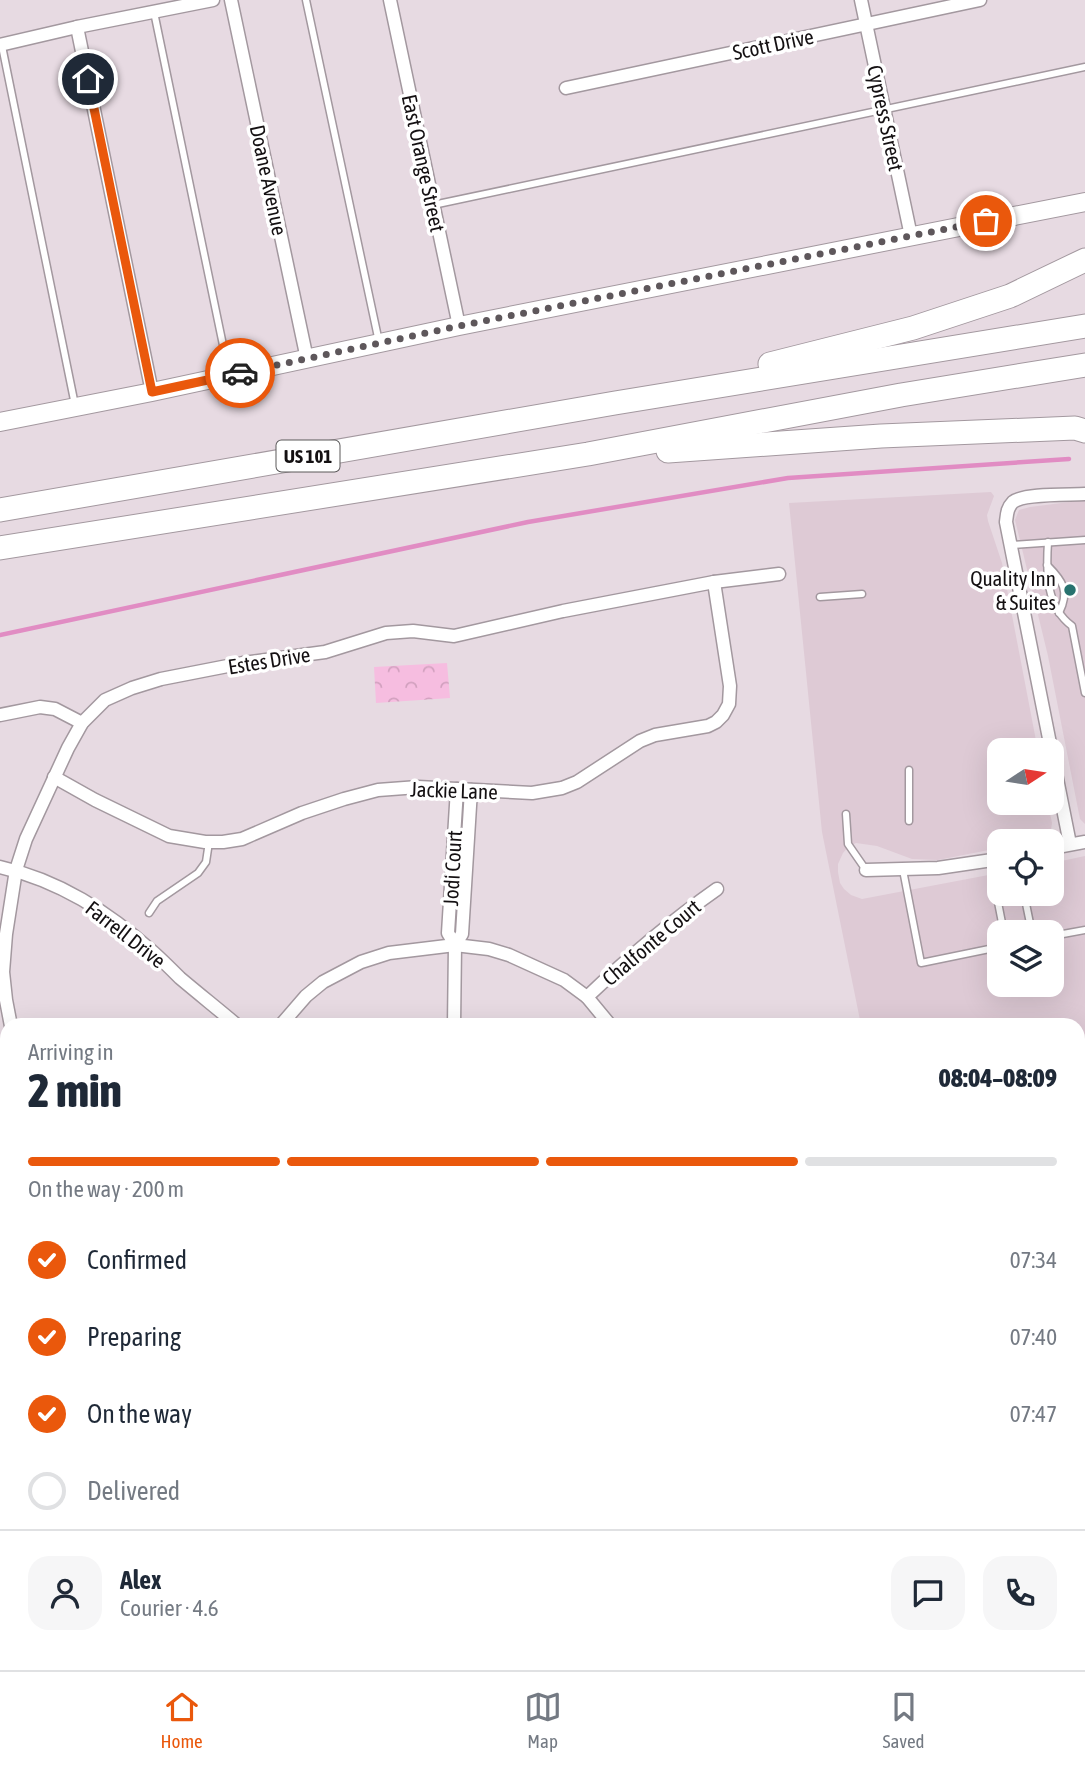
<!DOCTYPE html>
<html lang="en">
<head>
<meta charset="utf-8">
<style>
	:root { --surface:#fff; --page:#f6f6f7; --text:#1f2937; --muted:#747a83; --line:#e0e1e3; --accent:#ea580c }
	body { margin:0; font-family:"Asap Condensed",sans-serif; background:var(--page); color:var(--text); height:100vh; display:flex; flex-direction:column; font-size:26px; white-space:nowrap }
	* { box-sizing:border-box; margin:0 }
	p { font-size:23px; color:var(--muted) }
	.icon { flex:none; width:38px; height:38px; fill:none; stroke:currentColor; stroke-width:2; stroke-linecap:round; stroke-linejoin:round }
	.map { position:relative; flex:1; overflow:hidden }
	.sheet { position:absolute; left:0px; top:1018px; width:1085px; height:653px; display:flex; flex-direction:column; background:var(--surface); border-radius:21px 21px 0 0; box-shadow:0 7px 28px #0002 }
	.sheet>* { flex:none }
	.needle { width:46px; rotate:78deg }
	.fabs { position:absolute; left:987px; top:738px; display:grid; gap:14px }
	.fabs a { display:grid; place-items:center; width:77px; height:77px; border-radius:14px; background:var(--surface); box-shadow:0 7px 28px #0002; font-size:35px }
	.pin { position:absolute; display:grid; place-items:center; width:60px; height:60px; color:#fff; margin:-30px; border:4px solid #fff; border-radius:50%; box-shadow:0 2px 7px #0007 }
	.courier { position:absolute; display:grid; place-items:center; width:70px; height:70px; margin:-35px; border:5px solid #ea580c; border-radius:50%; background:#fff; color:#222; box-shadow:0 2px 9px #0007 }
	.summary em { font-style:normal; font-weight:800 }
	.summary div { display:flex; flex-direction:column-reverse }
	.summary { display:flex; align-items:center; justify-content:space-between; height:119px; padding:0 28px }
	h1 { font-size:46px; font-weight:800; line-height:52px }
	.bar { display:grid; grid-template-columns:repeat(4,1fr); gap:10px 7px; align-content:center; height:84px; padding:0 28px }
	.bar i { height:9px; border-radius:5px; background:var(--line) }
	.bar .selected { background:var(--accent) }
	.bar p { grid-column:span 4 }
	.line { display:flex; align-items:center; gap:18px; padding:0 28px; border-top:2px solid var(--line) }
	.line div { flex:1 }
	.round { display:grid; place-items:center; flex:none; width:74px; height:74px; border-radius:21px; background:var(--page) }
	ol { padding:0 28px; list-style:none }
	li { display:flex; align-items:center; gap:21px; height:77px }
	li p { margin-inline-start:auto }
	li .icon { padding:7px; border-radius:50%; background:var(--accent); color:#fff; stroke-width:4 }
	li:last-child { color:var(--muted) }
	li i { width:38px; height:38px; border:4px solid var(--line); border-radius:50% }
	.tabs { display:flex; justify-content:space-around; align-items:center; height:98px; border-top:2px solid var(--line); background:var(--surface); font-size:19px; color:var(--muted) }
	.tabs a { display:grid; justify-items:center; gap:4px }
	.tabs .selected { color:var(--accent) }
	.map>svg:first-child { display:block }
	.built { fill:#decad5; fill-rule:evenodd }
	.park { fill:url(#park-crowns) }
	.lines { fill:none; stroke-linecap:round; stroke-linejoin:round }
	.stream { stroke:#e18cc3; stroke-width:4.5 }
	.lane-casing { stroke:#a3989f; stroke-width:9 }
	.street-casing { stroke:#a3989f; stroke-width:15 }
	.secondary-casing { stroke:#a3989f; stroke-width:20 }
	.highway-casing { stroke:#a3989f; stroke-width:25 }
	.lane { stroke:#fff; stroke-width:6 }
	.street { stroke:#fff; stroke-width:12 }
	.secondary { stroke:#fff; stroke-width:18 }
	.highway { stroke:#fff; stroke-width:23 }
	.done { stroke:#5e575b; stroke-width:7; stroke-dasharray:0 12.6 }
	.route { stroke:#ea580c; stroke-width:9 }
	.poi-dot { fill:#28726f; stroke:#fff; stroke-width:2.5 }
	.labels { text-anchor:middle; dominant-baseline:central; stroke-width:7; stroke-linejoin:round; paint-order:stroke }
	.shield { fill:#fff; stroke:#5a5859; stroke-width:2 }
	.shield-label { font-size:19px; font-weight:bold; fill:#141012 }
	.street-label { font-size:21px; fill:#141012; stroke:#fff }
	.poi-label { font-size:21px; fill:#141012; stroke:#fff; text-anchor:end }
</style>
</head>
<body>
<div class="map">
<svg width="1085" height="1670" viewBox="0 0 1085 1670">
	<defs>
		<pattern id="park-crowns" width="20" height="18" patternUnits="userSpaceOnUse" patternTransform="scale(1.75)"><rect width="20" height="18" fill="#f6bde0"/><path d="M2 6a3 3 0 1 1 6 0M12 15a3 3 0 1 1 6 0" fill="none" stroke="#d2a1bf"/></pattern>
	</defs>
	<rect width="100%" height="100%" fill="#e7dae2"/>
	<g class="built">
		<path d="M991,492L994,496L987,515L988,521L1002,563L1038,751H999V803H1048L1052,823L1051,830L1045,839L1039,840L1031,842H999V848L938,860L912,859L877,846L856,843L848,847L843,853L838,864V872L840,883L844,889L851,895L862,899L999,873V894H1052V863L1085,856V1670H988L987,1664H1078V1026L861,1025L822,832L789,503ZM999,933H1052V985H999Z"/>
		<polygon points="1085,500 1085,824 1080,819 1079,814 1048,656 1015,520 1019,510 1030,507"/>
	</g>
	<polygon class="park" points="447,663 450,698 376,703 374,667"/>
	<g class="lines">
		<polyline class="stream" points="0,635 528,522 788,478 1069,459"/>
		<g class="lane-casing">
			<g id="lane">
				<polyline points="306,0 379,342"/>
				<polyline points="154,12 229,374"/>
				<polyline points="2,46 75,405"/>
				<polyline points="433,205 1085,67"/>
				<path d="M1048,542C1046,572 1046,607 1072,626L1085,693"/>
				<polyline points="1011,545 1085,540"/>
				<path d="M1047,565C1063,581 1070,591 1059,613"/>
				<polyline points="820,597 862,594"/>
				<polyline points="909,770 909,821"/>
				<polyline points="846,814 848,844 866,870"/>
				<polyline points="903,870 921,963 999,947"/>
				<polyline points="995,887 1004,933"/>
				<polyline points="1024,894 1032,933"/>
				<polyline points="149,913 157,901 198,873 206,862 209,842"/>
				<polyline points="1052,936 1085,930"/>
				<polyline points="1078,1267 1085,1297"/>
			</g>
		</g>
		<g class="street-casing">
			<g id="street">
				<polyline points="231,0 307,359"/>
				<polyline points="390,0 459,326"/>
				<polyline points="861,0 911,236"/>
				<polyline points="77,27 152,392"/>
				<polyline points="0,45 77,27 213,0"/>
				<polyline points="566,88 980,0"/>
				<polyline points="0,715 40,707 55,709 82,723"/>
				<polyline points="54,777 95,800 169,836 205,842 223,842 242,839 302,813 344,799 378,790 418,787 532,793 562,788 577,782 640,741 655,735 708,726 716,722 723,715 729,704 730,686 714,582"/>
				<path d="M1070,844L1006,522C1007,514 1007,508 1013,502C1024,493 1069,495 1085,494"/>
				<polyline points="1052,848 1085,842"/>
				<path d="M0,867C59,880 108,912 153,952C162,960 171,969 180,978C199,994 219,1010 238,1026"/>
				<polyline points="866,870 938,868 999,859"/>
				<polyline points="455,945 462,934 471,790"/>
				<path d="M587,997C629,957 670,922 717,889"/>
				<polyline points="11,1026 6,1000 3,972 6,934 16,870 26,839 68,748 82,723 105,700 132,688 161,679 243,663 325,652 386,633 413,631 454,636 563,611 714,582 779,574"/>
				<polyline points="280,1026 306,996 323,982 361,962 389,953 455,945 489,949 509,955 564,980 587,997 611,1026"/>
				<polyline points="454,1026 455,945 448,933 457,789"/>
				<polyline points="1078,1337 1085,1336"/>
				<polyline points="124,1664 126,1670"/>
				<polyline points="677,1664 682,1670"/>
				<polyline points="652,1670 658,1664"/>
			</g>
		</g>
		<g class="secondary-casing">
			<g id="secondary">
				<polyline points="0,422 152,392 459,326 1085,202"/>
				<polyline points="0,1554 7,1589"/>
				<polyline points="22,1664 23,1670"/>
			</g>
		</g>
		<g class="highway-casing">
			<g id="highway">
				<polyline points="770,364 913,328 1010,296 1085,260"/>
				<polyline points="668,451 881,436 1075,428 1085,431"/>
				<polyline points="0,510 615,403 1085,326"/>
				<polyline points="0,548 588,454 901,395 1085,365"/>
			</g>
		</g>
		<use href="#lane" class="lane"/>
		<use href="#street" class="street"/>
		<use href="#secondary" class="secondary"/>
		<use href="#highway" class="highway"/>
	</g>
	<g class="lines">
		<polyline class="done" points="240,373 459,326 986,221"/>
		<polyline class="route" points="88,79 152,392 240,373"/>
	</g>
	<circle class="poi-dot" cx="1070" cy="590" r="7"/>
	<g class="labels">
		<rect class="shield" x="276.5" y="440.5" width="63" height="31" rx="5"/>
		<g class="shield-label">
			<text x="308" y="456">US 101</text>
		</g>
		<g class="street-label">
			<text transform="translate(773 44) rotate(-12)">Scott Drive</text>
			<text transform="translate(886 118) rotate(78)">Cypress Street</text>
			<text transform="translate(424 163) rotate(78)">East Orange Street</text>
			<text transform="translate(269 180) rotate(78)">Doane Avenue</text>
			<text transform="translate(269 660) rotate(-9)">Estes Drive</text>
			<text transform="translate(454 790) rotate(2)">Jackie Lane</text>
			<text transform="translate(452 868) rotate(-87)">Jodi Court</text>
			<text transform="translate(126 934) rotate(38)">Farrell Drive</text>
			<text transform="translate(651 942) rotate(-40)">Chalfonte Court</text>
		</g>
		<g class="poi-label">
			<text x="1056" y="578">Quality Inn<tspan x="1056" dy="24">&amp; Suites</tspan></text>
		</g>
	</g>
</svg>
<div class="fabs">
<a><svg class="needle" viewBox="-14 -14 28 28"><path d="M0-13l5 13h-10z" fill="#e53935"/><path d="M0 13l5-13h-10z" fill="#747a83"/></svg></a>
<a><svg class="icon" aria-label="locate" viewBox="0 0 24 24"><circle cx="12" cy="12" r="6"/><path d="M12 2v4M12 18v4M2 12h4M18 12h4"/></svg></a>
<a><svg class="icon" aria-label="layers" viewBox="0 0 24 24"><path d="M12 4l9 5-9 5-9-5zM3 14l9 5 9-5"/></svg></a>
</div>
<div class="pin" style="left:986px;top:221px;background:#ea580c"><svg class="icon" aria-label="bag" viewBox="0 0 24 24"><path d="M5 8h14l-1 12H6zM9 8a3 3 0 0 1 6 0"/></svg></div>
<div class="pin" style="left:88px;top:79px;background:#1f2937"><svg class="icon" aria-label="home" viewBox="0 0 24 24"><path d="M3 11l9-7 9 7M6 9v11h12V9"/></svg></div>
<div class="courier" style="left:240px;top:373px"><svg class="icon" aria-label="car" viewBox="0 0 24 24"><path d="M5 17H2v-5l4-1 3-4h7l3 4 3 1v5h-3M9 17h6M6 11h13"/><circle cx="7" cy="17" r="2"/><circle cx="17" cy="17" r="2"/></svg></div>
<section class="sheet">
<div class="summary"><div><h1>2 min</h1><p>Arriving in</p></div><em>08:04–08:09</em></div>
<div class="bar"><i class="selected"></i><i class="selected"></i><i class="selected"></i><i></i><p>On the way · 200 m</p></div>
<ol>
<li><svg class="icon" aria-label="check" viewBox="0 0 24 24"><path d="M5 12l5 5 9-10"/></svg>Confirmed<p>07:34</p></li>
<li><svg class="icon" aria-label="check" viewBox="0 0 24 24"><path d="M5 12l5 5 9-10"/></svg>Preparing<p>07:40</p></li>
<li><svg class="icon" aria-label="check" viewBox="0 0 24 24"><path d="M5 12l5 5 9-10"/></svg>On the way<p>07:47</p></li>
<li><i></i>Delivered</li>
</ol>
<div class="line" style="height:126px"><a class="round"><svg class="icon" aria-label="person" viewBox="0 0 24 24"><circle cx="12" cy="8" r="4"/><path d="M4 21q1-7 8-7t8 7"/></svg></a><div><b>Alex</b><p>Courier · 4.6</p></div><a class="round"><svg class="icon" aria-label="chat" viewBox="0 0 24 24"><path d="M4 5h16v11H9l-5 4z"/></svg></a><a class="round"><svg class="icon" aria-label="phone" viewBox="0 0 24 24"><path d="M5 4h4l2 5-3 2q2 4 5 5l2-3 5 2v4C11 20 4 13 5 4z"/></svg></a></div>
</section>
</div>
<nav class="tabs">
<a class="selected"><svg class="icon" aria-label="home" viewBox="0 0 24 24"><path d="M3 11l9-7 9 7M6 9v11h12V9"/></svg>Home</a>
<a><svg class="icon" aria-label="map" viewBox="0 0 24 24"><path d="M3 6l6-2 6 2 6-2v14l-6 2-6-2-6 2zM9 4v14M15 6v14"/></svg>Map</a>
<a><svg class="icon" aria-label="saved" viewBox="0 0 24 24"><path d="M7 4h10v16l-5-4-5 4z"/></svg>Saved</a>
</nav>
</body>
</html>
